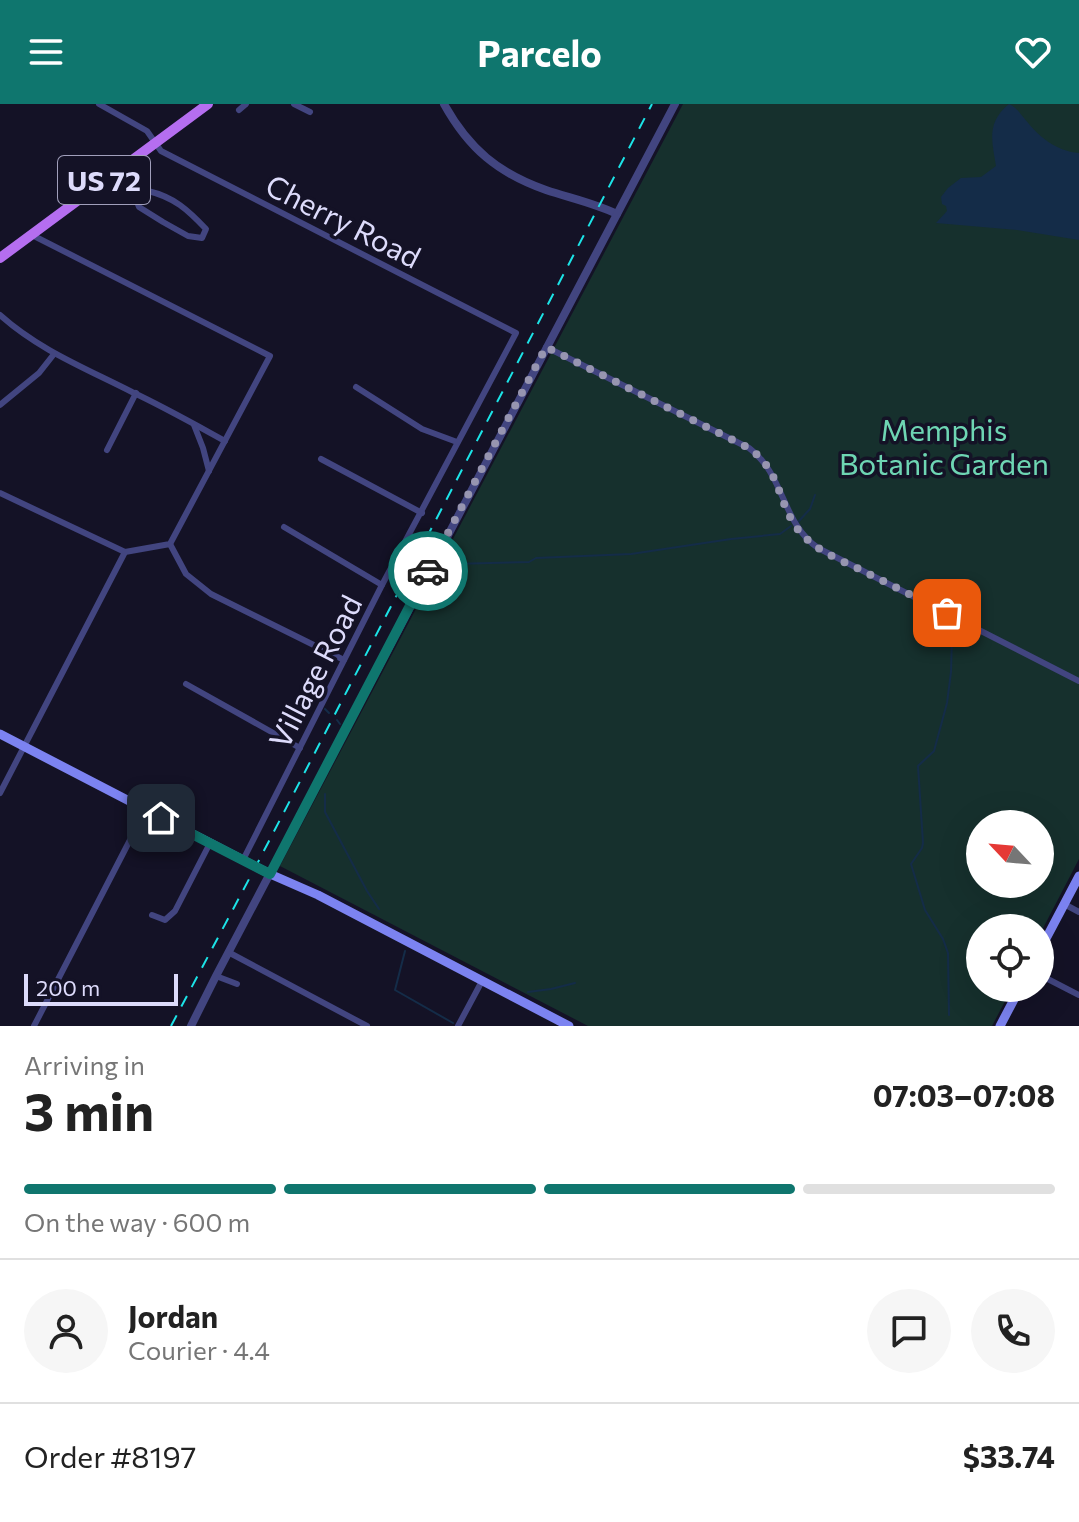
<!DOCTYPE html>
<html lang="en">
<head>
<meta charset="utf-8">
<style>
	:root { --surface:#fff; --page:#f6f6f6; --text:#222; --muted:#767676; --line:#e0e0e0; --accent:#0f766e }
	body { margin:0; font-family:Commissioner,sans-serif; background:var(--page); color:var(--text); height:100vh; display:flex; flex-direction:column; font-size:30px; white-space:nowrap }
	* { box-sizing:border-box; margin:0 }
	p { font-size:26px; color:var(--muted) }
	.icon { flex:none; width:44px; height:44px; fill:none; stroke:currentColor; stroke-width:2; stroke-linecap:round; stroke-linejoin:round }
	.map { position:relative; height:922px; overflow:hidden }
	.sheet { display:flex; flex-direction:column; background:var(--surface); flex:1 }
	.sheet>* { flex:none }
	.needle { width:52px; rotate:296deg }
	.buttons { position:absolute; left:966px; top:706px; display:grid; gap:16px }
	.buttons a { display:grid; place-items:center; width:88px; height:88px; border-radius:50%; background:var(--surface); box-shadow:0 8px 32px #0002; font-size:40px }
	.scale { position:absolute; left:24px; bottom:20px; width:154px; box-sizing:border-box; padding-left:8px; border:4px solid #dddbfb; border-top:0; font-size:22px; line-height:28px; white-space:nowrap; color:#dddbfb; -webkit-text-stroke:6px #141226; paint-order:stroke }
	.pin { position:absolute; display:grid; place-items:center; width:68px; height:68px; color:#fff; margin:-34px; border-radius:16px; box-shadow:0 4px 12px #0006 }
	.courier { position:absolute; display:grid; place-items:center; width:80px; height:80px; margin:-40px; border:6px solid #0f766e; border-radius:50%; background:#fff; color:#222; box-shadow:0 2px 10px #0007 }
	.head em { font-style:normal; font-weight:700 }
	.head div { display:flex; flex-direction:column-reverse }
	.head { display:flex; align-items:center; justify-content:space-between; height:136px; padding:0 24px }
	h1 { font-size:52px; font-weight:700; line-height:60px }
	.bar { display:grid; grid-template-columns:repeat(4,1fr); gap:12px 8px; align-content:center; height:96px; padding:0 24px }
	.bar i { height:10px; border-radius:6px; background:var(--line) }
	.bar .on { background:var(--accent) }
	.bar p { grid-column:span 4 }
	.line { display:flex; align-items:center; gap:20px; padding:0 24px; border-top:2px solid var(--line) }
	.line div { flex:1 }
	.round { display:grid; place-items:center; flex:none; width:84px; height:84px; border-radius:42px; background:var(--page) }
	header { display:flex; justify-content:space-between; align-items:center; height:104px; padding:0 24px; background:var(--accent); color:#fff; font-size:36px; font-weight:700 }
	.map>svg:first-child { display:block }
	.green { fill:#16302d; fill-rule:evenodd }
	.water { fill:#142c48 }
	.lines { fill:none; stroke-linecap:round; stroke-linejoin:round }
	.stream { stroke:#142c48; stroke-width:2 }
	.minor { stroke:#424580; stroke-width:6 }
	.tertiary { stroke:#424580; stroke-width:8 }
	.secondary { stroke:#7c83f1; stroke-width:9 }
	.primary { stroke:#b56ef0; stroke-width:10 }
	.rail { stroke:#1ce3e7; stroke-width:2; stroke-dasharray:12 10; stroke-linecap:butt }
	.done { stroke:#9795b0; stroke-width:8; stroke-dasharray:0 14.4 }
	.route { stroke:#0f766e; stroke-width:10 }
	.labels { text-anchor:middle; dominant-baseline:central; stroke-width:7; stroke-linejoin:round; paint-order:stroke }
	.shield { fill:#141226; stroke:#a19fbb; stroke-width:2 }
	.shield-label { font-size:28px; font-weight:bold; fill:#dddbfb }
	.street-label { font-size:30px; fill:#dddbfb; stroke:#141226 }
	.park-label { font-size:30px; fill:#6ed5b3; stroke:#141226 }
</style>
</head>
<body>
<header><svg class="icon" aria-label="menu" viewBox="0 0 24 24"><path d="M4 6h16M4 12h16M4 18h16"/></svg>Parcelo<svg class="icon" aria-label="heart" viewBox="0 0 24 24"><path d="M12 20l-8-8c-3-5 5-10 8-4 3-6 11-1 8 4z"/></svg></header>
<div class="map">
<svg width="1079" height="922" viewBox="0 0 1079 922">
	<rect width="100%" height="100%" fill="#141226"/>
	<path class="green" d="M683,0H1079V755L1040,830V824H980V884H1012L992,922H588L280,762ZM980,720H1040V780H980Z"/>
	<path class="water" d="M1009,0C1017,4 1019,8 1024,14C1038,32 1055,47 1079,49V136L1017,126L936,119L947,107L946,102L942,100L941,93L948,84L961,74L981,73L996,62C992,37 986,19 1009,0Z"/>
	<g class="lines">
		<g class="stream">
			<polyline points="798,418 810,405 815,391"/>
			<polyline points="441,467 451,460 529,458 536,454 631,450 731,435 780,430 791,422"/>
			<polyline points="948,518 952,533 951,568 947,599 934,647 918,662 923,739 922,744 911,760 925,806 943,835 948,849 949,911"/>
			<polyline points="325,605 329,609"/>
			<polyline points="337,616 340,620"/>
			<polyline points="325,690 325,708 367,787 379,805"/>
			<polyline points="405,847 395,886 453,919"/>
			<polyline points="528,888 551,885 575,879"/>
		</g>
		<g class="minor">
			<polyline points="99,0 147,27 161,47 516,229 382,481 243,756"/>
			<polyline points="294,0 310,8"/>
			<polyline points="239,6 246,0"/>
			<polyline points="118,66 134,90"/>
			<path d="M148,87C174,93 188,106 206,125L202,134L188,132L163,118L139,103L134,90Z"/>
			<path d="M0,211C39,246 85,264 132,288C164,303 194,320 225,337"/>
			<path d="M546,243L749,344C785,371 781,418 818,444L1079,577"/>
			<polyline points="356,283 422,325 457,338"/>
			<polyline points="0,301 39,269 54,250"/>
			<polyline points="194,321 203,344 209,367"/>
			<polyline points="107,346 136,289"/>
			<polyline points="321,355 422,409"/>
			<polyline points="0,389 125,448"/>
			<polyline points="284,423 382,481"/>
			<polyline points="170,440 186,470 211,490 344,556"/>
			<polyline points="186,580 300,644"/>
			<polyline points="0,689 125,448 170,440 270,252 30,130"/>
			<polyline points="1064,800 1079,808"/>
			<polyline points="152,811 165,816 175,807 210,739"/>
			<polyline points="228,848 367,922"/>
			<polyline points="1040,871 1079,891"/>
			<polyline points="216,872 237,880"/>
			<polyline points="34,922 146,705"/>
			<polyline points="458,922 482,877"/>
		</g>
		<g class="tertiary">
			<path d="M444,0C469,45 498,69 546,86C570,94 594,99 617,110"/>
			<polyline points="191,922 216,872 675,0"/>
		</g>
		<g class="secondary">
			<polyline points="0,630 270,770 318,791 569,922"/>
			<polyline points="1040,846 1079,772"/>
			<polyline points="1000,922 1020,884"/>
		</g>
		<polyline class="primary" points="0,154 208,0"/>
		<polyline class="rail" points="171,922 256,762 652,0"/>
	</g>
	<g class="lines">
		<path class="done" d="M428,467L546,243L749,344C783,369 777,401 800,428C816,447 841,456 863,467C891,481 919,495 947,509"/>
		<polyline class="route" points="161,714 270,770 428,467"/>
	</g>
	<g class="labels">
		<rect class="shield" x="58" y="52" width="92" height="48" rx="6"/>
		<g class="shield-label">
			<text x="104" y="76">US 72</text>
		</g>
		<g class="street-label">
			<text transform="translate(344 116) rotate(27)">Cherry Road</text>
			<text transform="translate(314 567) rotate(-63)">Village Road</text>
		</g>
		<g class="park-label">
			<text x="944" y="324">Memphis<tspan x="944" dy="34">Botanic Garden</tspan></text>
		</g>
	</g>
</svg>
<div class="buttons">
<a><svg class="needle" viewBox="-14 -14 28 28"><path d="M0-13l5 13h-10z" fill="#e53935"/><path d="M0 13l5-13h-10z" fill="#767676"/></svg></a>
<a><svg class="icon" aria-label="locate" viewBox="0 0 24 24"><circle cx="12" cy="12" r="6"/><path d="M12 2v4M12 18v4M2 12h4M18 12h4"/></svg></a>
</div>
<div class="scale">200 m</div>
<div class="pin" style="left:947px;top:509px;background:#ea580c"><svg class="icon" aria-label="bag" viewBox="0 0 24 24"><path d="M5 8h14l-1 12H6zM9 8a3 3 0 0 1 6 0"/></svg></div>
<div class="pin" style="left:161px;top:714px;background:#1f2937"><svg class="icon" aria-label="home" viewBox="0 0 24 24"><path d="M3 11l9-7 9 7M6 9v11h12V9"/></svg></div>
<div class="courier" style="left:428px;top:467px"><svg class="icon" aria-label="car" viewBox="0 0 24 24"><path d="M5 17H2v-5l4-1 3-4h7l3 4 3 1v5h-3M9 17h6M6 11h13"/><circle cx="7" cy="17" r="2"/><circle cx="17" cy="17" r="2"/></svg></div>
</div>
<section class="sheet">
<div class="head"><div><h1>3 min</h1><p>Arriving in</p></div><em>07:03–07:08</em></div>
<div class="bar"><i class="on"></i><i class="on"></i><i class="on"></i><i></i><p>On the way · 600 m</p></div>
<div class="line" style="height:144px"><a class="round"><svg class="icon" aria-label="person" viewBox="0 0 24 24"><circle cx="12" cy="8" r="4"/><path d="M4 21q1-7 8-7t8 7"/></svg></a><div><b>Jordan</b><p>Courier · 4.4</p></div><a class="round"><svg class="icon" aria-label="chat" viewBox="0 0 24 24"><path d="M4 5h16v11H9l-5 4z"/></svg></a><a class="round"><svg class="icon" aria-label="phone" viewBox="0 0 24 24"><path d="M5 4h4l2 5-3 2q2 4 5 5l2-3 5 2v4C11 20 4 13 5 4z"/></svg></a></div>
<div class="line" style="height:104px"><div>Order #8197</div><b>$33.74</b></div>
</section>
</body>
</html>
